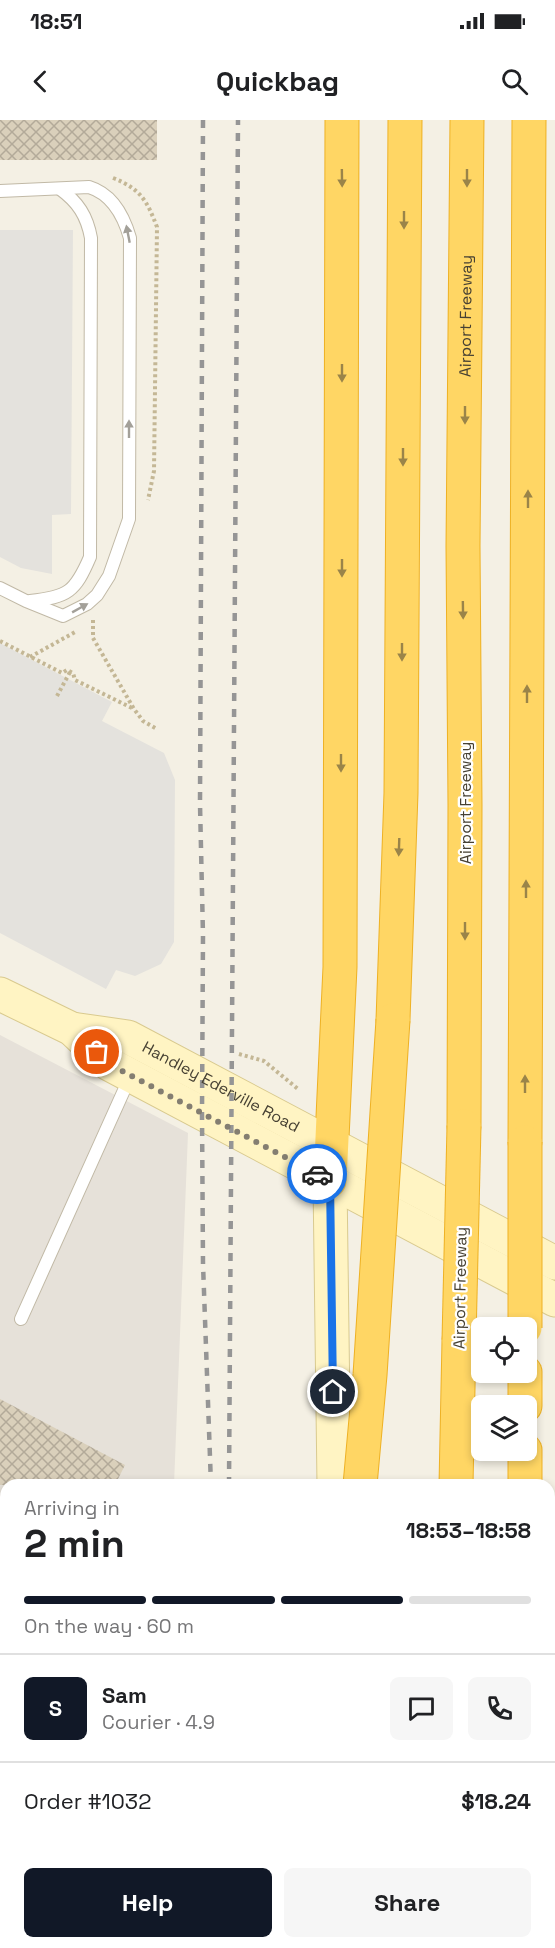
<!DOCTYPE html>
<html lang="en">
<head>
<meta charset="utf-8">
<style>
	:root { --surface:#fff; --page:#f6f6f6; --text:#202124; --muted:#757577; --line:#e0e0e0; --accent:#111827 }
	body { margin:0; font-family:"Space Grotesk",sans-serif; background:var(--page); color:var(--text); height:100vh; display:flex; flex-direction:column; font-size:22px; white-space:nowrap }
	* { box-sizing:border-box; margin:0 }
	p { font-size:20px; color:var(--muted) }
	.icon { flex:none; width:33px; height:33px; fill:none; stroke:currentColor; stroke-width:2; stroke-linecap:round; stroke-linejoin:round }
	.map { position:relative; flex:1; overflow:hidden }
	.drawer { position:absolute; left:0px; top:1359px; width:555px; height:470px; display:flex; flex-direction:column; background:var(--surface); border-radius:18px 18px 0 0; box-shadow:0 3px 9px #0003 }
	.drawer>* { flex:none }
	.controls { position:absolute; left:471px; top:1197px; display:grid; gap:12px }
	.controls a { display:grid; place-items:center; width:66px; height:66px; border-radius:9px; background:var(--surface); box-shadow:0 3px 9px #0003; font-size:30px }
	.pin { position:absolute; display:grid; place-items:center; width:51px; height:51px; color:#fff; margin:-26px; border:3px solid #fff; border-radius:50%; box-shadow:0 2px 6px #0007 }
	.courier { position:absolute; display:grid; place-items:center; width:60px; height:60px; margin:-30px; border:4px solid #1a73e8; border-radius:50%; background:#fff; color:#222; box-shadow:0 2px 8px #0007 }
	.headline em { font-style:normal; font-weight:800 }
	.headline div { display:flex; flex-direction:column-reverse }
	.headline { display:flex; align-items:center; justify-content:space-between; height:102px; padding:0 24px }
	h1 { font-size:39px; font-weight:800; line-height:45px }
	.bar { display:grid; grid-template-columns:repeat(4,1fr); gap:9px 6px; align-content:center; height:72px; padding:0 24px }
	.bar i { height:8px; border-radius:4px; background:var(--line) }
	.bar .current { background:var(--accent) }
	.bar p { grid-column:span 4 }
	.line { display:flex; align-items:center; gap:15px; padding:0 24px; border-top:2px solid var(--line) }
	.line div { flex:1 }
	.round { display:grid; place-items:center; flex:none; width:63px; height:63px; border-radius:9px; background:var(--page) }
	.button { display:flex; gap:12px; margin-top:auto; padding:12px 24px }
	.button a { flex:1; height:69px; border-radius:9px; background:var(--accent); color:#fff; font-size:24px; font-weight:800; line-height:69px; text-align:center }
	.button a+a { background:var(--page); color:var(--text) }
	.status { display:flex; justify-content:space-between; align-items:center; height:42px; padding:0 30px; background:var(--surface); direction:ltr }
	.status svg { height:16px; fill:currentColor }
	header { display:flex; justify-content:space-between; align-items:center; height:78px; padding:0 24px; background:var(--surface); font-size:27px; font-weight:800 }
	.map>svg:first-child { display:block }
	.industrial { fill:#e6e1d9 }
	.parking { fill:#e4e2dd }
	.building { fill:url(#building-cross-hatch) }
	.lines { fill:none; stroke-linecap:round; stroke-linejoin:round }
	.service-casing { stroke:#c1b9a6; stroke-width:14 }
	.secondary-casing { stroke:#d9ca8f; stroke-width:35 }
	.motorway-casing { stroke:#eeb124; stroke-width:35 }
	.path { stroke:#c4b795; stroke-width:4; stroke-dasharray:3 3; stroke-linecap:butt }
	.service { stroke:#fff; stroke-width:12 }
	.secondary { stroke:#fff4c3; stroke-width:33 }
	.motorway { stroke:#ffd664; stroke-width:33 }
	.rail { stroke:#959595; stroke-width:4.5; stroke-dasharray:8 8; stroke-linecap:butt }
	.motorway-bridge-casing { stroke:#eeb124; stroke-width:35; stroke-linecap:butt }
	.motorway-bridge { stroke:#ffd664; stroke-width:33 }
	.oneway { fill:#9a8449 }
	.oneway2 { fill:#a3a099 }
	.done { stroke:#847e71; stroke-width:6; stroke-dasharray:0 10.8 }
	.route { stroke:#1a73e8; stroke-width:8 }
	.labels { text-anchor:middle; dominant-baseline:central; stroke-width:4.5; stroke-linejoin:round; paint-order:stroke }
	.street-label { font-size:16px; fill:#474133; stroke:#fff }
</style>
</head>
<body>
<div class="status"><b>18:51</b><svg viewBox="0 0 49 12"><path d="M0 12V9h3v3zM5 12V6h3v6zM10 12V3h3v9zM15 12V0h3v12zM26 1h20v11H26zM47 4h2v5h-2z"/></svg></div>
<header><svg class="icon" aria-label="back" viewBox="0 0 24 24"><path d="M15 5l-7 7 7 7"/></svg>Quickbag<svg class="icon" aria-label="search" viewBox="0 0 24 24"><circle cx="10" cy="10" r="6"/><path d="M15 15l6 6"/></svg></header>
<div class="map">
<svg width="555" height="1828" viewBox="0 0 555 1828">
	<defs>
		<pattern id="building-cross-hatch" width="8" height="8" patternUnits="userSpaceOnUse" patternTransform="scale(1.5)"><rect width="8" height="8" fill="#dad0bb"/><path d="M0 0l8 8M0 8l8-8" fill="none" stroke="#b3aa99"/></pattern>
	</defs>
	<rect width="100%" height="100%" fill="#f4f0e4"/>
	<polygon class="industrial" points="0,915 188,1013 174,1365 6,1365 6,1822 141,1823 141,1828 0,1828"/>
	<g class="parking">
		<polygon points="0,110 73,110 71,394 52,395 52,454 21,448 0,437"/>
		<polygon points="0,523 112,582 102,601 164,633 175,660 174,822 161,844 135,856 116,850 106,869 0,813"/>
	</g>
	<g class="building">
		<rect x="0" y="0" width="157" height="40"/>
		<polygon points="0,1279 125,1345 115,1365 0,1365"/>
	</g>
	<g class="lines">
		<g class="service-casing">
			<g id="service">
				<path d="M0,71L89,67C112,74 124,97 130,118L129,399L109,456L97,475L87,484L63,496L26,481L0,468"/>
				<path d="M30,481C68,477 75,472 90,437L91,118C87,96 78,82 60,69"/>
				<polyline points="21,1199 130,957"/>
			</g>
		</g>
		<g class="secondary-casing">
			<g id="secondary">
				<polyline points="0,874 72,909 109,944 555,1180"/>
				<path id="s1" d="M72,909L128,917L555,1143"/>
				<polyline points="330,1061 334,1365"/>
				<polyline points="337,1828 337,1822"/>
			</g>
		</g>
		<g class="motorway-casing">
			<g id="motorway">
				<polyline points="393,900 401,673 405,0"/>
				<path id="s2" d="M464,1006L465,685L463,426L467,0"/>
				<polyline points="525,1022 529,0"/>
				<polyline points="330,1061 340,847 342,0"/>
				<polyline points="525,1252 525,1286"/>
				<polyline points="525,1330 525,1365"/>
				<polyline points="456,1365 459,1220"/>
				<polyline points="448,1822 448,1828"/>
				<polyline points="295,1828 296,1822"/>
				<polyline points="522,1828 523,1822"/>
			</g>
		</g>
		<g class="path">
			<path d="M113,58C141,69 147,81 157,107L154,351L148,380"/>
			<polyline points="93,500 93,518 134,589 143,601 157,609"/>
			<polyline points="0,521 62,553 67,550 73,553 75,560 134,589"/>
			<polyline points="30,537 77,511"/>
			<polyline points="57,576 70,552"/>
			<polyline points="239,934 264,941 298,969"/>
		</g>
		<use href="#service" class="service"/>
		<use href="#secondary" class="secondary"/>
		<use href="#motorway" class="motorway"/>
		<g class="rail">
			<polyline points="203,0 200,684 203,815 202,993 203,1144 211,1365"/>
			<polyline points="229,1365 238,0"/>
			<polyline points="226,1828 226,1822"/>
		</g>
		<g class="motorway-bridge-casing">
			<g id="motorway-bridge">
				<polyline points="525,1208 525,1022"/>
				<polyline points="459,1220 464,1006"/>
				<polyline points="360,1365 370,1255 393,900"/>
			</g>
		</g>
		<use href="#motorway-bridge" class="motorway-bridge"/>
	</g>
	<defs><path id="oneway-solid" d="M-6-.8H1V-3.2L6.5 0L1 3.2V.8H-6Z" transform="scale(1.5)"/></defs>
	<g class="oneway">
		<use href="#oneway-solid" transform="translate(342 58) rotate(89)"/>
		<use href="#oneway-solid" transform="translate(467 58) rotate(90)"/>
		<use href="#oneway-solid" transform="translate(404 100) rotate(90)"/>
		<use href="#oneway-solid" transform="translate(342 253) rotate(90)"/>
		<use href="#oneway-solid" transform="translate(465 295) rotate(90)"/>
		<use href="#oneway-solid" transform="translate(403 337) rotate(90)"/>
		<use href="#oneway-solid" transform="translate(528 379) rotate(-90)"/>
		<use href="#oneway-solid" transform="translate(342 448) rotate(90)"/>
		<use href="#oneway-solid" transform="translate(463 490) rotate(89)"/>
		<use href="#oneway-solid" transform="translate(402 532) rotate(90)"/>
		<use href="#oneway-solid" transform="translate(527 574) rotate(-90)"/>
		<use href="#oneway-solid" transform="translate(341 643) rotate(90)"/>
		<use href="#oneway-solid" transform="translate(399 727) rotate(92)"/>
		<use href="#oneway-solid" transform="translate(526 769) rotate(-90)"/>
		<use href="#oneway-solid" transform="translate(465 811) rotate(90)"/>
		<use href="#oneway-solid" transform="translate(525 964) rotate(-90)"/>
	</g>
	<g class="oneway2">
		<use href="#oneway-solid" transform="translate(128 114) rotate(-101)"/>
		<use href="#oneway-solid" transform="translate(129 309) rotate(-90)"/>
		<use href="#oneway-solid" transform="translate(80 488) rotate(-29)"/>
	</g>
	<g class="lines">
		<polyline class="done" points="97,932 109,944 317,1054"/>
		<polyline class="route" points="317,1054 330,1061 333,1272"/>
	</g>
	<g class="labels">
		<g class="street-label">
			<text stroke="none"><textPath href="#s2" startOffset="810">Airport Freeway</textPath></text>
			<text transform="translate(465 683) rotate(-90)">Airport Freeway</text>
			<text stroke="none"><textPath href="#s1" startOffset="162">Handley Ederville Road</textPath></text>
			<text transform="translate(460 1168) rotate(-89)">Airport Freeway</text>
		</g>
	</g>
</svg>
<div class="controls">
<a><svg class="icon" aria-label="locate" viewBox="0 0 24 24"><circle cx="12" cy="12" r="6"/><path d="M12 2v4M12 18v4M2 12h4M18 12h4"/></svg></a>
<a><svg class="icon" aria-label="layers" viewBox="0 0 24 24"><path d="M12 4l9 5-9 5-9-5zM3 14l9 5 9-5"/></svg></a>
</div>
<div class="pin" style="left:97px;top:932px;background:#ea580c"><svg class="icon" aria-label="bag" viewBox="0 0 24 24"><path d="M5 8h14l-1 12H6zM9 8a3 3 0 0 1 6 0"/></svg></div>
<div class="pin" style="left:333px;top:1272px;background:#1f2937"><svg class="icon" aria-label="home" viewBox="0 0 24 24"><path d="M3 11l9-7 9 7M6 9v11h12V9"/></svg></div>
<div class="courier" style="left:317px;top:1054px"><svg class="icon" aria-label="car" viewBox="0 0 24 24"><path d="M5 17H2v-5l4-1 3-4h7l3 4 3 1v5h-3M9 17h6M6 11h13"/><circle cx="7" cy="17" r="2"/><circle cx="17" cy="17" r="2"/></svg></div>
<section class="drawer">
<div class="headline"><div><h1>2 min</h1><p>Arriving in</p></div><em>18:53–18:58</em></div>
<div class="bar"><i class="current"></i><i class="current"></i><i class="current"></i><i></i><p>On the way · 60 m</p></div>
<div class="line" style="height:108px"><b class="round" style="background:var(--accent);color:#fff">S</b><div><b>Sam</b><p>Courier · 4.9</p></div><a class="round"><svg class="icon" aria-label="chat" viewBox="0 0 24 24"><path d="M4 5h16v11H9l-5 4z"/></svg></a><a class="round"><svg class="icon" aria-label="phone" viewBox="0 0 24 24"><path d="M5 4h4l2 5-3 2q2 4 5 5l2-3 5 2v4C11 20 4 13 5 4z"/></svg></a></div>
<div class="line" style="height:78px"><div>Order #1032</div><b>$18.24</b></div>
<div class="button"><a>Help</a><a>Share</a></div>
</section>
</div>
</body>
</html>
